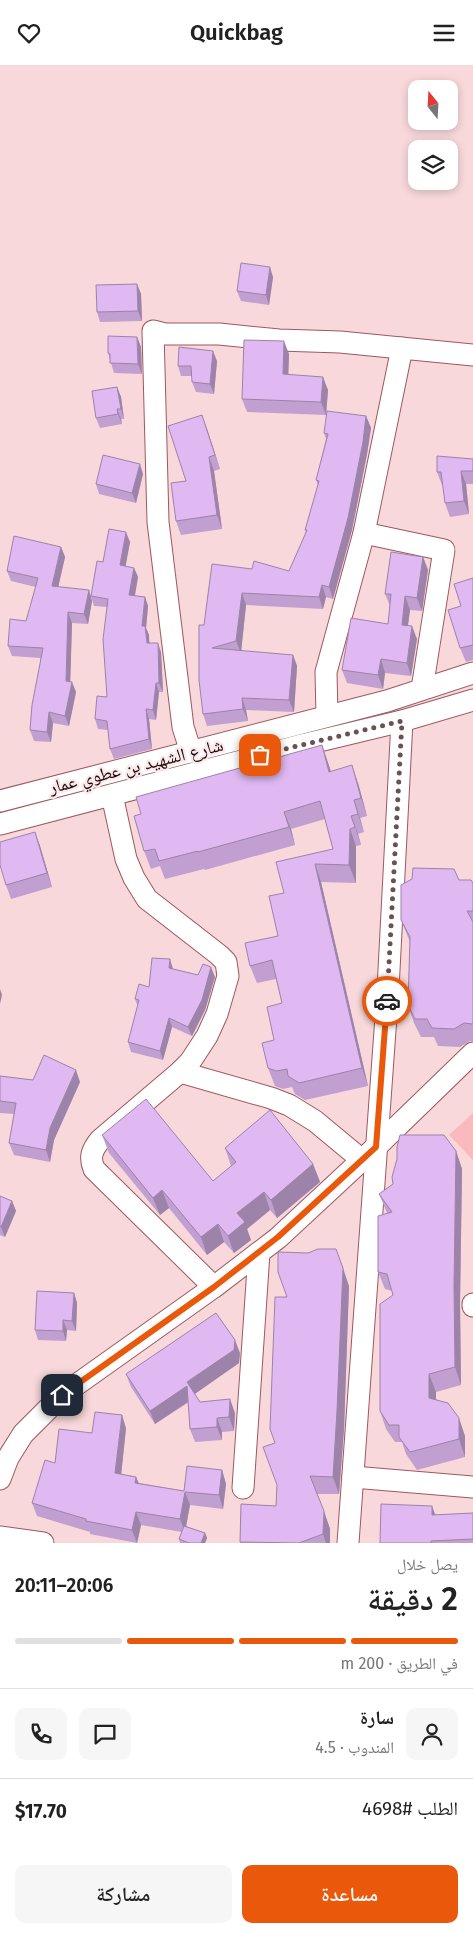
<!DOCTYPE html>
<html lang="ar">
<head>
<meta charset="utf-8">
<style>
	:root { --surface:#fff; --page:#f6f6f6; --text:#222; --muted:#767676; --line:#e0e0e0; --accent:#ea580c }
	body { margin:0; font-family:"Fira Sans","Noto Naskh Arabic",sans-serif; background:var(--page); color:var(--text); direction:rtl; height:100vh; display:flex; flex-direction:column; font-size:19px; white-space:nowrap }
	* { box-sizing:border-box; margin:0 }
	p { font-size:16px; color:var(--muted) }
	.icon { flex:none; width:28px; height:28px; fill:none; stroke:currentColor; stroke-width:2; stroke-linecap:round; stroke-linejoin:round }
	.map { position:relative; height:1478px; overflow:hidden; direction:ltr }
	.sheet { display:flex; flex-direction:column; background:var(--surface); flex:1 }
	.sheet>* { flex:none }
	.needle { width:32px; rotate:342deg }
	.buttons { position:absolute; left:408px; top:15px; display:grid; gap:10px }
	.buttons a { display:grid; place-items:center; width:50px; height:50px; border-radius:10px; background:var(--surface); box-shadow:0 2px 8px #0003; font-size:25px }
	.pin { position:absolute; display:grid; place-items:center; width:42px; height:42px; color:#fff; margin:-21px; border-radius:10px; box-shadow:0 2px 8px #0006 }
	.courier { position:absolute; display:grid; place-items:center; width:50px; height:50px; margin:-25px; border:4px solid #ea580c; border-radius:50%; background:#fff; color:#222; box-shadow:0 1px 6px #0007 }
	.summary em { font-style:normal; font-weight:600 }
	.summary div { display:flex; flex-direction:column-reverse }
	.summary { display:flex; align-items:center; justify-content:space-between; height:85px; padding:0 15px }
	h1 { font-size:32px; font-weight:600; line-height:38px }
	.bar { display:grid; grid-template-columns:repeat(4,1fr); gap:8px 5px; align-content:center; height:60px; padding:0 15px }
	.bar i { height:6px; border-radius:4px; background:var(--line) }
	.bar .selected { background:var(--accent) }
	.bar p { grid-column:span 4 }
	.line { display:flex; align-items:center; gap:12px; padding:0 15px; border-top:1px solid var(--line) }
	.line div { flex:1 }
	.round { display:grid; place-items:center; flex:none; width:52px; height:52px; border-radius:10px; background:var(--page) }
	.primary-button { display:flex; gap:10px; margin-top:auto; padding:10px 15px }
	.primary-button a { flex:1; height:58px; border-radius:10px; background:var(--accent); color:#fff; font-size:20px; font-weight:600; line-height:58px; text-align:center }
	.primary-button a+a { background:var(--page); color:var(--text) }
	header { display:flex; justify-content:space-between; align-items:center; height:65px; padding:0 15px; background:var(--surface); font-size:22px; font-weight:600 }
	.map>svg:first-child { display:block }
	.green { fill:#f9b9bd }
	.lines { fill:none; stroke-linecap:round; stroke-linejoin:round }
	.minor-casing { stroke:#9b595f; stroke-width:23 }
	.minor { stroke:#fff; stroke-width:21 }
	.wall { fill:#c19fd0 }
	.shaded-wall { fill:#9d82a9 }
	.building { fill:#e0b9f2; stroke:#9d82a9 }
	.done { stroke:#6c5153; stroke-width:5; stroke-dasharray:0 9 }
	.route { stroke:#ea580c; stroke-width:6 }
	.labels { text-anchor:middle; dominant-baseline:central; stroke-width:4.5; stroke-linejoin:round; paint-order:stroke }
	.street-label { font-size:18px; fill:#21080b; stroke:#faeaeb }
</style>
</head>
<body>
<header><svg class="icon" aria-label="menu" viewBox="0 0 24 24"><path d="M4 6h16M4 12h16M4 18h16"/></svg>Quickbag<svg class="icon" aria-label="heart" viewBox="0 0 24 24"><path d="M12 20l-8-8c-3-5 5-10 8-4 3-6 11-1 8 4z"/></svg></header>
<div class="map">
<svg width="473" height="1478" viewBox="0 0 473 1478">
	<rect width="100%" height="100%" fill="#f8d8da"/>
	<polygon class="green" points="473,1048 473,1095 449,1070"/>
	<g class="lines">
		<g class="minor-casing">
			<g id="minor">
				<polyline points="364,468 444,485 422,624"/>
				<polyline points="327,651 326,607 364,468 402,283"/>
				<polyline points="191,687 183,662 158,457 153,266 165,269 219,269 279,275 340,277 473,290"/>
				<path d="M112,730L126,794L134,813L147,834L219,890L226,897L228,911L217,949L207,971L190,997L180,1007L100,1075C92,1085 89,1092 94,1104L214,1222"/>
				<polyline points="0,736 387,636 473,608"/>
				<polyline points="0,759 298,681 402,656 473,635"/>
				<polyline points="180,1007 271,1033 289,1040 315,1056 362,1095"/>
				<polyline points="473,1239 473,1241"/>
				<polyline points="353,1412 473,1422"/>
				<polyline points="0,1414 8,1393 23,1369 62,1330 214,1222 278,1173 376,1082 473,988"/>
				<polyline points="243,1423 259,1188"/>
				<polyline points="0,1472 43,1478"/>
				<polyline points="348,1478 388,924 402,656"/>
			</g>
		</g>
		<use href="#minor" class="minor"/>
	</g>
	<g class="wall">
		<polygon points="273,212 269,240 241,236 237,226"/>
		<polygon points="137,219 141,229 142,256 100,257 97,247"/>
		<polygon points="137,272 141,282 142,309 114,308 108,288"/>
		<polygon points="289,289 288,309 328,325 326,350 247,347 242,334"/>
		<polygon points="217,296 214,329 196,327 192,317 192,311 181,311 178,301"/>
		<polygon points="117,322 121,332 124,354 121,354 122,359 100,363 96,353"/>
		<polygon points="366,351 371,363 367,389 352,465 333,534 326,532 323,544 246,540 241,586 293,590 297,601 294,647 246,645 248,656 207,661 203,649 204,560 252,504 289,506 306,468 305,465 318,420 316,415 326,374 324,368"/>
		<polygon points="207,364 220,404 214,406 222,464 181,470 176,456 186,416"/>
		<polygon points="473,394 473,419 466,419 469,449 450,452 445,438 443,420 442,420 437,407"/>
		<polygon points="143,409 136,438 99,429 96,419"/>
		<polygon points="130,477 125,501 134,503 138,512 135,531 145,532 148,541 146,563 149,570 149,578 161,587 163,627 159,627 156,655 149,654 152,684 114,694 110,684 108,665 98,664 95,654 107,632 107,542 94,541 91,531 103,497"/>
		<polygon points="61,482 65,492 58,522 89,525 92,536 88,559 72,558 70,616 76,627 69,661 53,658 51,677 34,676 30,665 41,593 12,591 8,581 26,556 36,522 11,516 7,506"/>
		<polygon points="423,492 428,505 422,546 410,545 408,561 417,574 411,611 385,608 383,624 347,618 342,605 388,559 390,541 385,529"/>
		<polygon points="473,513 473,595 466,597 460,583 461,541"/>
		<polygon points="322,680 331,706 358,718 367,751 360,753 364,767 358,769 361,780 356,781 356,818 321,817 368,1021 305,1035 295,1029 292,1022 283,1024 275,1021 268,1003 282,938 276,914 257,918 250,901 278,871 284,828 333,784 325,754 291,764 295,780 205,805 204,804 165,814 160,801 151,804 144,786 141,749"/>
		<polygon points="35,767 40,781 52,822 11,834 6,820"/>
		<polygon points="459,815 473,818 473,976 470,976 460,982 438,981 434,972 421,972 414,958 408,940 410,877 401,855"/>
		<polygon points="173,904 198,910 215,912 205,945 192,971 172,962 163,995 131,987 128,977 138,942 135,934 149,922"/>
		<polygon points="0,1011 33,1015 80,1017 54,1075 50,1097 14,1090 9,1078 14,1049 0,1048"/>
		<polygon points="102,1070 213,1116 231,1101 225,1083 313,1099 320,1117 277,1153 270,1145 247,1164 251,1175 234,1188 224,1177 207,1190 169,1143 160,1150 109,1088"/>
		<polygon points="456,1086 462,1104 460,1239 461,1320 436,1327 436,1334 465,1371 465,1392 417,1405 406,1389 402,1377 395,1377 386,1364 380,1346 393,1230 392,1226 385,1224 378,1207 387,1148 379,1129"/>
		<polygon points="0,1131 12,1136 16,1146 5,1172 0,1170"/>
		<polygon points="349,1221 344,1364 339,1429 317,1429 330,1464 330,1478 240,1478 241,1439 276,1441 287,1232"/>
		<polygon points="74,1228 77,1238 76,1266 67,1265 66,1276 38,1275 35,1265"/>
		<polygon points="240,1288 239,1298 194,1329 200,1337 235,1348 234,1366 222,1367 222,1375 195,1377 190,1364 189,1337 155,1359 131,1322 126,1309"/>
		<polygon points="126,1363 121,1409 136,1412 139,1418 184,1426 222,1405 226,1419 223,1444 190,1440 186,1461 205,1468 207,1473 205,1478 180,1478 179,1474 182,1467 141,1460 137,1478 90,1469 90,1467 37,1451 32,1438 55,1398 92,1368"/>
		<polygon points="473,1448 473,1478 380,1478 436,1450"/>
	</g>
	<g class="shaded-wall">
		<polygon points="270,202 273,212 269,240 266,230"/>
		<polygon points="137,219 141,229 142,256 138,246"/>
		<polygon points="137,272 141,282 142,309 138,299"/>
		<polygon points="284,276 289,289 288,322 283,309"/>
		<polygon points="213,286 217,296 214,329 210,319"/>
		<polygon points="323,312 328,325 326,350 321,337"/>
		<polygon points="117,322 121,332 124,354 121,344"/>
		<polygon points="117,344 121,354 122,359 118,349"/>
		<polygon points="202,350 207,364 220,404 215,390"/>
		<polygon points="366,351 371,363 367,389 352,465 333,534 329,522"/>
		<polygon points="209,392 214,406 222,464 217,450"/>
		<polygon points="140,399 143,409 136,438 132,428"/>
		<polygon points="461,406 466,419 469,449 464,436"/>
		<polygon points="126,467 130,477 124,510 120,500"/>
		<polygon points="61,482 65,492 56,532 52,521"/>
		<polygon points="423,492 428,505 422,546 417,533"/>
		<polygon points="134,503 138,512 133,540 129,530"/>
		<polygon points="322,520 326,532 323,544 319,532"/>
		<polygon points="89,525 92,536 88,559 84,549"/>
		<polygon points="242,528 246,540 241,588 236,576"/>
		<polygon points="405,531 410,545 406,573 402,560"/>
		<polygon points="145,532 148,541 146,563 149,570 150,588 142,561"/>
		<polygon points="68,547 72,558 70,626 66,616"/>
		<polygon points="412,561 417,574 411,611 407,598"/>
		<polygon points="158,578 161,587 163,627 159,618"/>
		<polygon points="293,590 297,601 294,647 289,635"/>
		<polygon points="381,594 385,608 383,624 378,610"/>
		<polygon points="72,617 76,627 69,661 65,651"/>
		<polygon points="156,618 159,627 156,655 153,645"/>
		<polygon points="242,633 246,645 248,656 243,644"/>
		<polygon points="146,644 149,654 152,684 149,674"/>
		<polygon points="49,647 53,658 51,677 47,667"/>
		<polygon points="322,680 328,698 336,724 329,707"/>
		<polygon points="352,700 358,718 367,751 361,733"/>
		<polygon points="354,735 360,753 364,767 358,749"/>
		<polygon points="284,747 291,764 295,780"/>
		<polygon points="351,751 358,769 361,780 355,762"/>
		<polygon points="350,764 356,781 356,818 349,800"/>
		<polygon points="35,767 40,781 52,822 47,808"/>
		<polygon points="315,799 321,817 368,1021 362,1003"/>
		<polygon points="170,894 173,904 172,913 169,903"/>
		<polygon points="211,902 215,912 205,945 192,971 188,962"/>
		<polygon points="0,924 2,930 0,939"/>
		<polygon points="169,953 172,962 163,995 160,986"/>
		<polygon points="76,1005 80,1017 54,1075 50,1097 46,1085 50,1063"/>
		<polygon points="456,1086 462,1104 460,1239 461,1320 455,1302 454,1221"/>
		<polygon points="313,1099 320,1117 277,1153 271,1135"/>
		<polygon points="162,1125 169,1143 160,1150 153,1133"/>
		<polygon points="264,1127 270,1145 247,1164 251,1175 234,1188 228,1171 237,1148"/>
		<polygon points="12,1136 16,1146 5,1172 1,1162"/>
		<polygon points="218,1159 224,1177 207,1190 201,1172"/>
		<polygon points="343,1203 349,1221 344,1364 339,1429 333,1412"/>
		<polygon points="74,1228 77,1238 76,1266 72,1256"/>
		<polygon points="63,1255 67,1265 66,1276 63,1266"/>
		<polygon points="235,1275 240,1288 239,1298 192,1331 187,1317"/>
		<polygon points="429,1309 436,1327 436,1350 429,1333"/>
		<polygon points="187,1321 192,1334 155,1359 150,1346"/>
		<polygon points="230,1334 235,1348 234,1366 229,1352"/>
		<polygon points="122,1350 126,1363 120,1421 115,1408"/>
		<polygon points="217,1353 222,1367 222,1375 217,1362"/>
		<polygon points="459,1353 465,1371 465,1392 459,1374"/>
		<polygon points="222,1405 226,1419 223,1444 219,1430"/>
		<polygon points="136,1412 141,1425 135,1418"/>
		<polygon points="185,1427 190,1440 185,1467 180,1454"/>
		<polygon points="432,1441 438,1457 432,1450"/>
		<polygon points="324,1446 330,1464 330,1478 326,1478 323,1469"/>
		<polygon points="136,1447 141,1460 137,1478 132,1465"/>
		<polygon points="205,1468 207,1473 205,1478 201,1478"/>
	</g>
	<g class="building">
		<polygon points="241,198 270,202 266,230 237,226"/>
		<polygon points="137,219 138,246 97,247 96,220"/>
		<polygon points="108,271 137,272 138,299 110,298 110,289 108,288"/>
		<polygon points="244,275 284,276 283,309 323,312 321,337 242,334"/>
		<polygon points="179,282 213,286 210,319 192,317 191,301 178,301"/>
		<polygon points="117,322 121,344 117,344 118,349 96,353 92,326"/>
		<polygon points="327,346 366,351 363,377 348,453 329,522 322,520 319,532 242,528 236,576 212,583 293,590 289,635 242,633 243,644 203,649 199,615 199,560 204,560 212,499 252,504 254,496 289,506 307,465 305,465 319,416 316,415 328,369 324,368"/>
		<polygon points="202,350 215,390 209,392 217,450 176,456 171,418 186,416 168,361"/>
		<polygon points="103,390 140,399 132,428 96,419"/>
		<polygon points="437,391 473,394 473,406 461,406 464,436 445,438 441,407 437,407"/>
		<polygon points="109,464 126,467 120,500 134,503 129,530 145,532 142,561 145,561 147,578 158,578 159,618 156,618 153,645 146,644 149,674 110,684 107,656 95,654 97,631 107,632 103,574 108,534 91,531 97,496 103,497"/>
		<polygon points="14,471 61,482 52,521 89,525 84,549 68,547 66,616 72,617 65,651 49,647 47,667 30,665 32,640 43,583 8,581 10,554 26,556 38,513 7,506"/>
		<polygon points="391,487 423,492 417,533 405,531 402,560 412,561 407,598 381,594 378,610 342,605 351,553 388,559 391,529 385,529"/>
		<polygon points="473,513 473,580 460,583 448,545 461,541 454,519"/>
		<polygon points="322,680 329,707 352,700 361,733 354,735 358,749 351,751 355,762 350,764 349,800 315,799 362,1003 299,1018 288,1011 287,1004 276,1006 268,1003 262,978 274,975 267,942 282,938 272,895 250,901 245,878 278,871 269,831 284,828 276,797 333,784 320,736 284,747 289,762 198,787 198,786 159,796 155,784 144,786 134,751 141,749 136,732"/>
		<polygon points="35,767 47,808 6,820 0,800 0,777"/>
		<polygon points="413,803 454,804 459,815 471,815 473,818 473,846 467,846 473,857 473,959 464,958 454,964 432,963 427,954 415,954 408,940 410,872 401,855 401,820 412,814"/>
		<polygon points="152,893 170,894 169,903 198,910 203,899 211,902 202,935 188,962 169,953 160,986 128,977 139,935 135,934 139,919 149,922"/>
		<polygon points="44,990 76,1005 50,1063 46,1085 9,1078 16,1038 0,1036 0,1011 33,1015"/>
		<polygon points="146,1034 213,1116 236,1097 225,1083 270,1045 313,1099 271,1135 264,1127 237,1148 245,1157 228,1171 218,1159 201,1172 162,1125 153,1133 102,1070"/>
		<polygon points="400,1070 444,1070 456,1086 454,1221 455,1302 429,1309 429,1333 448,1338 459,1353 459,1374 410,1387 399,1372 399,1360 389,1360 380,1346 380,1239 393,1230 387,1209 378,1207 378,1151 392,1147 379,1129 393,1119 392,1112 397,1094 397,1082"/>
		<polygon points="0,1131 12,1136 1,1162 0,1161"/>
		<polygon points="318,1184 336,1184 343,1203 337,1346 333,1412 310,1411 324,1446 323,1469 299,1478 240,1477 241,1439 276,1441 277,1420 263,1382 275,1378 270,1364 275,1232 287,1232 278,1207 278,1187 308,1188"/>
		<polygon points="37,1226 74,1228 72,1256 63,1255 63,1266 35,1265"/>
		<polygon points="216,1248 235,1275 234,1285 187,1317 200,1337 230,1334 229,1352 217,1353 217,1362 190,1364 187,1321 150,1346 126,1309"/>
		<polygon points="95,1347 122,1350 115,1408 136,1412 135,1418 184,1426 187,1401 222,1405 219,1430 185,1427 180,1454 136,1447 132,1465 86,1456 86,1454 32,1438 45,1395 55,1398 59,1364 92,1368"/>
		<polygon points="381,1439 432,1441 432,1450 473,1448 473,1474 431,1476 431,1478 380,1478"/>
		<polygon points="184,1461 205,1468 201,1478 189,1478 179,1474"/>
	</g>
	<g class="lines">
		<polyline class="done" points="260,690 402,656 387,936"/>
		<polyline class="route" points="62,1330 214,1222 278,1172 376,1082 387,936"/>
	</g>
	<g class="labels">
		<g class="street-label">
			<text transform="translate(136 701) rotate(-14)">شارع الشهيد بن عطوي عمار</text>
		</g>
	</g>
</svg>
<div class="buttons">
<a><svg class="needle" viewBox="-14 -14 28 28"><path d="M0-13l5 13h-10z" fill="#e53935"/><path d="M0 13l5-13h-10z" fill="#767676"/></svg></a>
<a><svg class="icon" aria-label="layers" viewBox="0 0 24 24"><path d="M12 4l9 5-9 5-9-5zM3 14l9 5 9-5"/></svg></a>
</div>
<div class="pin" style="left:260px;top:690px;background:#ea580c"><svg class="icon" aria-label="bag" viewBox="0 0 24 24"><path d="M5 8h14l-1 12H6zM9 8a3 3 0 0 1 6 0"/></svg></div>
<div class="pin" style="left:62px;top:1330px;background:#1f2937"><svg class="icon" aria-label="home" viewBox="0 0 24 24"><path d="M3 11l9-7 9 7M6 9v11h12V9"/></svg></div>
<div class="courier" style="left:387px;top:936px"><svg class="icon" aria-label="car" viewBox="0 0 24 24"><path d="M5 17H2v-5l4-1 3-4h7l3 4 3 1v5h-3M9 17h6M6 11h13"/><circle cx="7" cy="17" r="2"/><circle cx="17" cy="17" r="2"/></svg></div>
</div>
<section class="sheet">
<div class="summary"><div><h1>2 دقيقة</h1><p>يصل خلال</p></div><em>20:06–20:11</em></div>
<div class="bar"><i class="selected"></i><i class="selected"></i><i class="selected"></i><i></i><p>في الطريق · 200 m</p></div>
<div class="line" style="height:90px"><a class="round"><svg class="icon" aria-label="person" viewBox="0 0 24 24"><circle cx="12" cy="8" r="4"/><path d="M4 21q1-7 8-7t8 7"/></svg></a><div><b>سارة</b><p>المندوب · 4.5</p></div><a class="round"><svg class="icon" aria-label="chat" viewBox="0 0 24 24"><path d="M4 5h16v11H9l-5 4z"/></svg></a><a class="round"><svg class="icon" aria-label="phone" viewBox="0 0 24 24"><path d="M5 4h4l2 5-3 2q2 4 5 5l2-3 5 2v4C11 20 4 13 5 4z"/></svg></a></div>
<div class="line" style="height:65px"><div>الطلب #4698</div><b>$17.70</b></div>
<div class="primary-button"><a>مساعدة</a><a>مشاركة</a></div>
</section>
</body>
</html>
